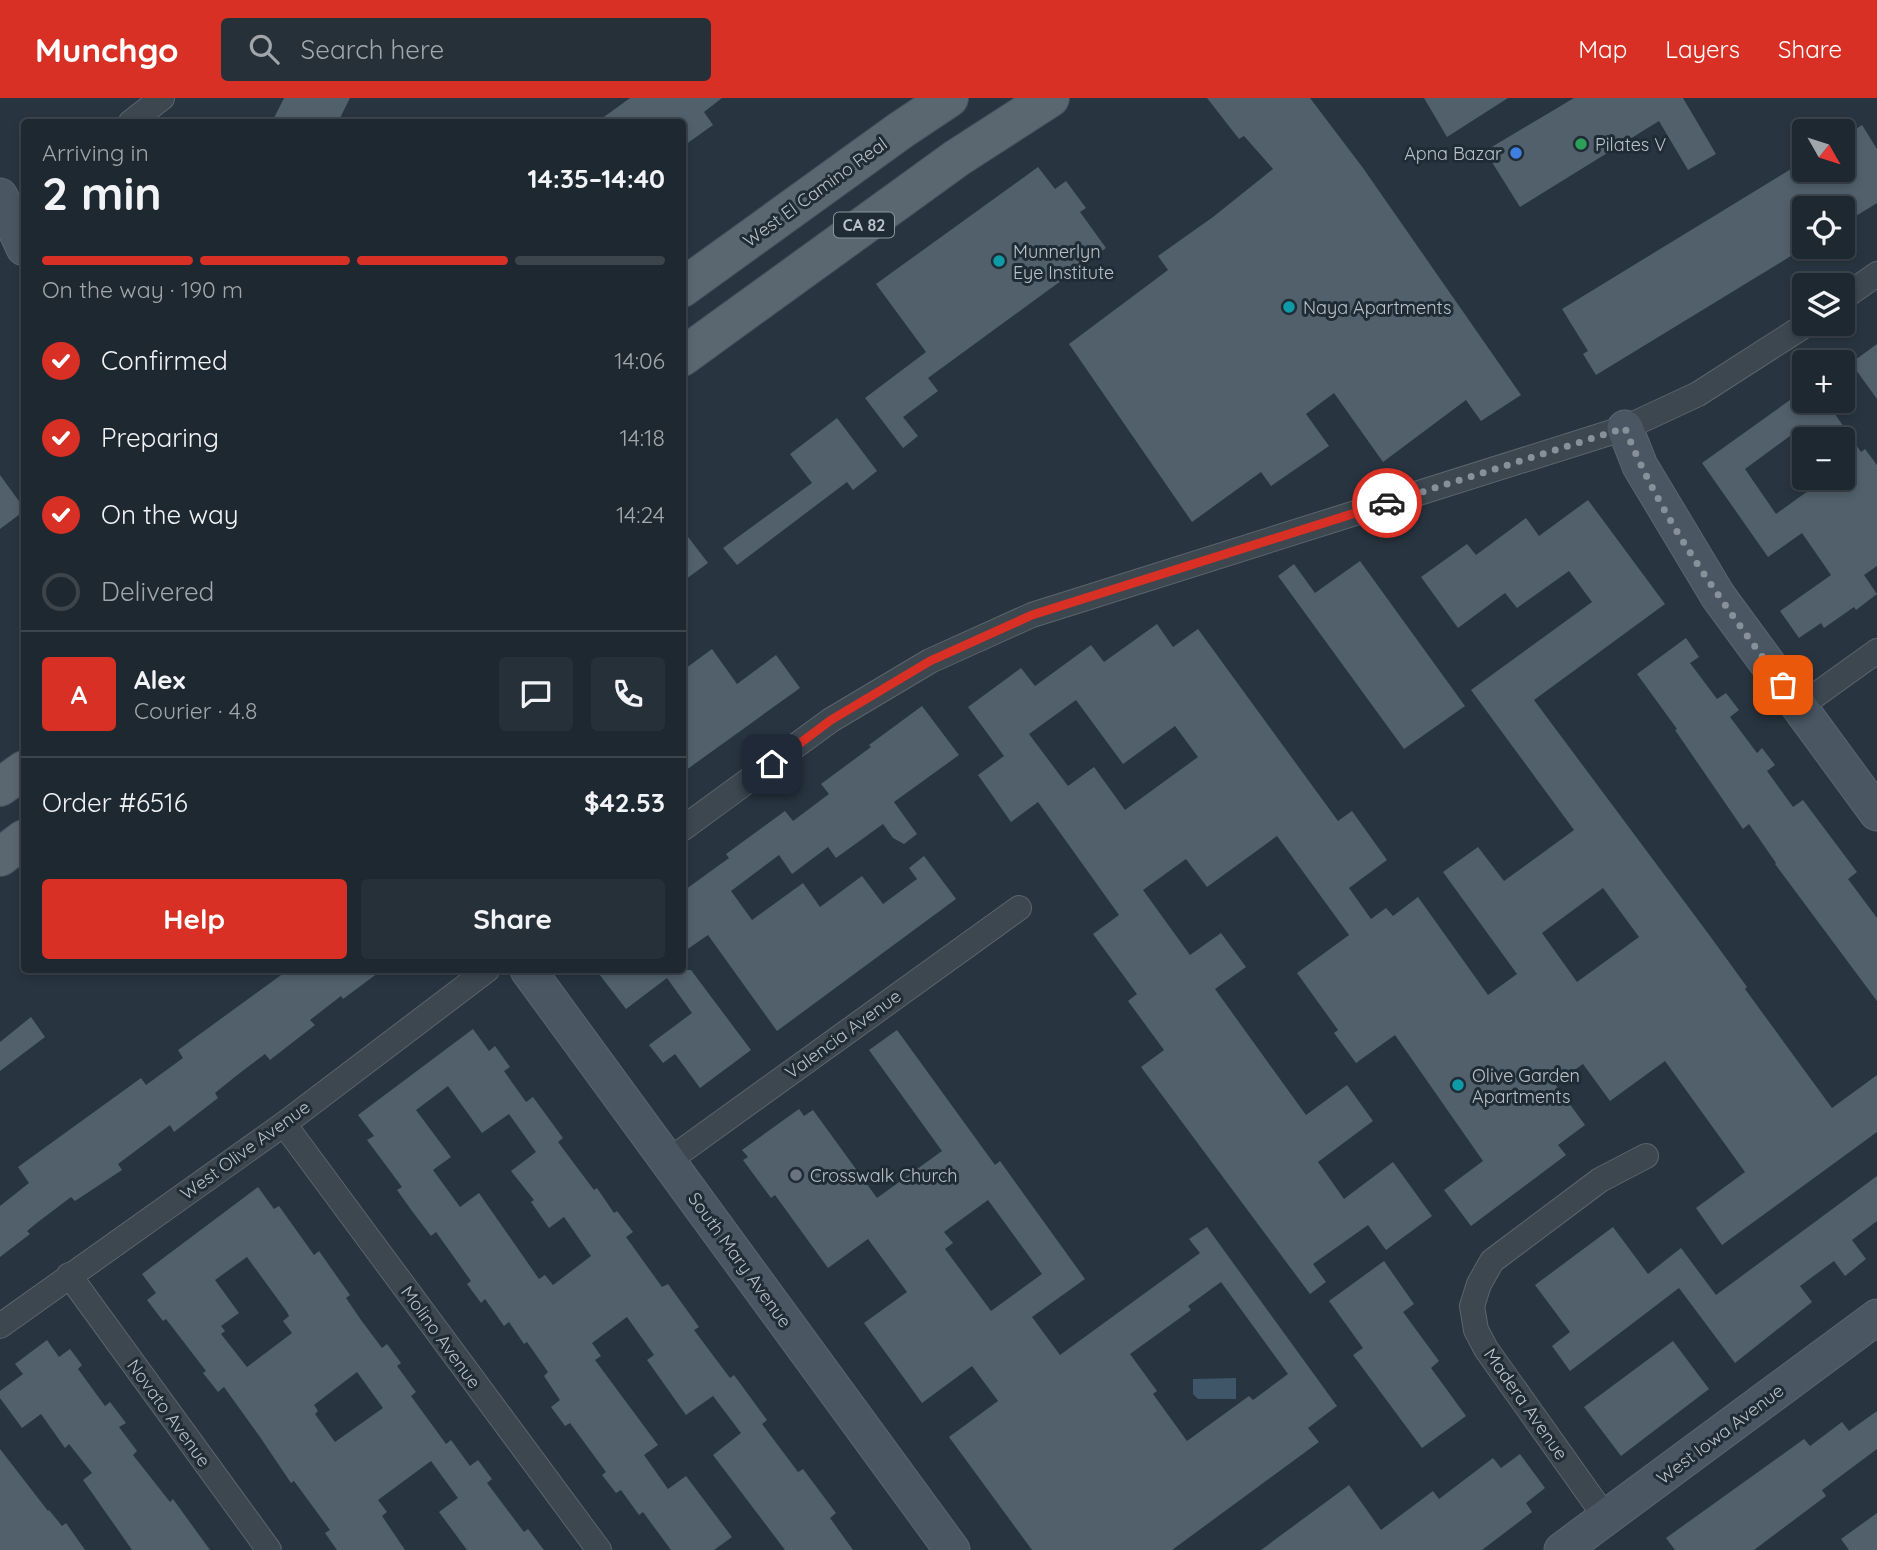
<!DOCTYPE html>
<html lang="en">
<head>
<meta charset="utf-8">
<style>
	:root { --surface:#1e2830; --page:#263038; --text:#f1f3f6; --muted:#a1a6ab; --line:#3c444c; --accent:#d93025 }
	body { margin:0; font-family:Quicksand,sans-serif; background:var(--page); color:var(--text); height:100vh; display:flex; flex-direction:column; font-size:26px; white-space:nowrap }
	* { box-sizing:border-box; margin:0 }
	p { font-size:23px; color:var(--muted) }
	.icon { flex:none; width:38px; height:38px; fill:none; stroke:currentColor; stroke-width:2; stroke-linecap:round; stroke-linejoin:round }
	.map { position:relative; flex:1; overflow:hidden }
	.details { position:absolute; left:21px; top:21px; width:665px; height:854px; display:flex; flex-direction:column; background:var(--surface); border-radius:7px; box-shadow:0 4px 10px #0003,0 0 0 2px var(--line) }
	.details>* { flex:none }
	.needle { width:46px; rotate:129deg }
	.tools { position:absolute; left:1792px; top:21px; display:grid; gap:14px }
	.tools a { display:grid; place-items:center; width:63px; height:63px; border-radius:7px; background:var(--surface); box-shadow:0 4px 10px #0003,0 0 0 2px var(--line); font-size:35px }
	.pin { position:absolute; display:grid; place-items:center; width:60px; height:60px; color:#fff; margin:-30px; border-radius:14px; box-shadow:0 4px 10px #0006 }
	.courier { position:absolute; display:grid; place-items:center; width:70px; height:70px; margin:-35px; border:5px solid #d93025; border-radius:50%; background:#fff; color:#222; box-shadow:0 2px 9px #0007 }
	.summary em { font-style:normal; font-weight:700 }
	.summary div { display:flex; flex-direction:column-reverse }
	.summary { display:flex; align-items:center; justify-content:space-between; height:119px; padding:0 21px }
	h1 { font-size:46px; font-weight:700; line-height:52px }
	.bar { display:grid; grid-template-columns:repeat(4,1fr); gap:10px 7px; align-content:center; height:84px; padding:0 21px }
	.bar i { height:9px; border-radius:5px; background:var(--line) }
	.bar .active { background:var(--accent) }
	.bar p { grid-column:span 4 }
	.line { display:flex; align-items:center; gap:18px; padding:0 21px; border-top:2px solid var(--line) }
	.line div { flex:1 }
	.round { display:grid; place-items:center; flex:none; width:74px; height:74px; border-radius:7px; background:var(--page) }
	ol { padding:0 21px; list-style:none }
	li { display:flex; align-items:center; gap:21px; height:77px }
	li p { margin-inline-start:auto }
	li .icon { padding:7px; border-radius:50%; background:var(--accent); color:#fff; stroke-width:4 }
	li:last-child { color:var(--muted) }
	li i { width:38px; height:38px; border:4px solid var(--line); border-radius:50% }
	.primary-button { display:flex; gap:14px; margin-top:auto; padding:14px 21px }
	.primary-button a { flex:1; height:80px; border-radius:7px; background:var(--accent); color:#fff; font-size:28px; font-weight:700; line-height:80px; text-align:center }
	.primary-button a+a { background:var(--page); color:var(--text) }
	header { display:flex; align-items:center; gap:42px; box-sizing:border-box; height:98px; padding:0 35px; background:var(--accent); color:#fff }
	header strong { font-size:33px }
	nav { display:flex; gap:38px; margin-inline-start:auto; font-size:24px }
	.search { width:490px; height:63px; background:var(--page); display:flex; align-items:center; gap:18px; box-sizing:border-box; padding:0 24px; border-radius:7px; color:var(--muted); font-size:26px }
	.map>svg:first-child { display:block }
	.water { fill:#3f5568 }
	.building { fill:#51606b; fill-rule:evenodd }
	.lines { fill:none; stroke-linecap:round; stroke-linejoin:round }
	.street-casing { stroke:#5a656d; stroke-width:26 }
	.secondary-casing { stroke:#5a656d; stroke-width:37 }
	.primary-casing { stroke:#455059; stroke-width:40 }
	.street { stroke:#3c4750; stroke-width:24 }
	.secondary { stroke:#4a5763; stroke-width:35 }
	.primary { stroke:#5a6670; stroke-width:38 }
	.done { stroke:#86919a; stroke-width:7; stroke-dasharray:0 12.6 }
	.route { stroke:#d93025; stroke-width:9 }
	.leisure-dot { fill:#2e9e5b; stroke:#202c35; stroke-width:2.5 }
	.shop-dot { fill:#3f7fe0; stroke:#202c35; stroke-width:2.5 }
	.culture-dot { fill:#0f9aa8; stroke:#202c35; stroke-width:2.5 }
	.worship-dot { fill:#6b7280; stroke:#202c35; stroke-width:2.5 }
	.labels { text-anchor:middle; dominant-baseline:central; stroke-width:6; stroke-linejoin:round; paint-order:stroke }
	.shield { fill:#202c35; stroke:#8b959d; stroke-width:2 }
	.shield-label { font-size:16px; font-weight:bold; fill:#b9c2ca }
	.poi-label { font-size:18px; fill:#b9c2ca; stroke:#202c35; text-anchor:start }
	.street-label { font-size:18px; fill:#b9c2ca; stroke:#202c35 }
</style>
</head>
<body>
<header>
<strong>Munchgo</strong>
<div class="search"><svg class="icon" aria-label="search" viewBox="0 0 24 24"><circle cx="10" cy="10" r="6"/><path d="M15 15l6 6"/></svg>Search here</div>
<nav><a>Map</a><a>Layers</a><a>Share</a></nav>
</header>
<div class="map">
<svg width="1877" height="1452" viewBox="0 0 1877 1452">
	<rect width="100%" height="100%" fill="#283540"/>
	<polygon class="water" points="1236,1280 1236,1301 1198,1301 1193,1296 1193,1281"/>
	<g class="building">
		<polygon points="284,0 350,0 338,24 272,24"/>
		<polygon points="630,0 722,0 704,14 713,27 682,49 682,24 597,24"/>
		<polygon points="1207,0 1310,0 1363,70 1521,297 1481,323 1466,302 1383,364 1334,295 1306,316 1329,348 1271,388 1261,374 1192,424 1069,246 1168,172 1158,158 1213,119 1273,71 1244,38 1239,41"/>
		<polygon points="1424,0 1508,0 1447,39"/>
		<polygon points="1574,0 1683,0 1716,56 1688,72 1659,23 1520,109 1485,53"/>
		<polygon points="1862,27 1877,51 1877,105 1843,126 1843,110 1804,110 1804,150 1596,277 1583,256 1588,253 1562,211 1804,63 1804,72 1843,72 1843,39"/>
		<polygon points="1038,69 1055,91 1066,83 1086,110 1080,114 1106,150 928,280 938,293 903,319 918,338 903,350 865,300 926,254 876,186"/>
		<polygon points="1877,246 1877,301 1851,265"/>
		<path d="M1804,292V303H1826L1861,354L1865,351L1877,367V468L1864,477L1877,496L1856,512L1854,509L1824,530L1821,525L1799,540L1780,513L1831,477L1802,435L1768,459L1702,365ZM1805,327L1815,341H1843V380H1826L1776,416L1745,371Z"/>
		<polygon points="837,320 877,373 853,392 847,384 737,467 723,450 812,385 790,356"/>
		<polygon points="0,377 24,410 24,413 0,431"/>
		<path d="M1588,402L1665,506L1534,602L1710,838L1747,889L1745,891L1832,1010L1877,977V1034L1722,1147L1696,1110L1745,1074L1665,963L1610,1003L1583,966L1555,986L1585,1027L1558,1047L1566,1057L1471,1128L1444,1092L1483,1063L1395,937L1356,965L1334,935L1338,932L1297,875L1349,837L1277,738L1207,789L1186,761L1143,792L1190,857L1221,835L1246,869L1215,891L1306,1017L1347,987L1373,1023L1318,1064L1344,1101L1393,1064L1432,1118L1386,1152L1368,1127L1313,1166L1326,1184L1310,1196L1141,969L1164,952L1128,903L1137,896L1093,836L1119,817L1038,704L1011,724L978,677L1004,658L968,609L1021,570L1035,588L1091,547L1104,564L1157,526L1173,549L1198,531L1338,723L1352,713L1387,762L1349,790L1371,821L1386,810L1393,818L1418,799L1488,897L1517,876L1443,774L1478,749L1504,783L1574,732L1471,592L1592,504L1569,473L1517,510L1505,495L1458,530L1421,479L1467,446L1476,457L1526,420L1539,438ZM1076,602L1123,666L1175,628L1198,659L1125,712L1094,669L1068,688L1029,636ZM1603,790L1639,839L1577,884L1542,835Z"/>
		<polygon points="682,431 708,465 682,484"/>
		<polygon points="1360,463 1465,608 1404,651 1278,478 1294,466 1315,495"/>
		<polygon points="1686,540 1699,559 1690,565 1717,601 1726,595 1739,612 1730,619 1757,655 1762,650 1775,667 1767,673 1793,709 1803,702 1857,774 1848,781 1877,820 1877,903 1775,766 1776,765 1749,726 1743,731 1675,632 1677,631 1637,576"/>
		<polygon points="712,551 737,586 776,557 800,590 682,675 682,573"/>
		<polygon points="922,608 959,657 894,704 917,736 904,746 893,740 883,726 836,760 828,749 792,776 779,757 731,793 752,822 803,785 820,809 862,778 883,806 917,781 909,770 924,758 956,801 777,933 708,837 682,855 682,794 729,760 726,756 785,713 793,723 829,696 821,686 871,649 869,647"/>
		<polygon points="288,872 382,872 343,901 341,898 310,922 315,927 270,962 265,956 236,978 215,995 218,1000 174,1034 170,1027 118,1066 122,1072 75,1103 71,1099 38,1124 27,1133 30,1136 0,1159 0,1108 29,1085 18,1069 141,980 146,987 183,960 178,952"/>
		<polygon points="596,872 691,872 751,952 700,990 675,956 663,965 649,947 692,915 667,880 626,911"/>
		<polygon points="31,919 45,939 0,973 0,944"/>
		<path d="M473,931L489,953L495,948L510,969L504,973L526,1004L533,999L563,1040L558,1044L594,1092L597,1090L614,1115L617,1113L633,1134L626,1139L662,1189L668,1186L699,1229L694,1232L730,1280L734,1277L767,1322L762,1326L798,1374L803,1371L836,1415L830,1420L853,1452H785L713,1357L741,1335L713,1298L686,1317L647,1262L654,1257L627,1219L592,1245L601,1258L595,1262L658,1347L644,1357L668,1391L686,1378L732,1439L714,1452H671L643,1414L639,1417L621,1392L616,1395L602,1377L606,1374L570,1325L565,1328L551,1309L560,1302L544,1278L548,1274L527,1244L524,1246L509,1224L504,1228L485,1201L481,1205L467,1186L471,1183L436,1134L431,1138L412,1113L397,1092L402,1089L367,1042L374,1038L358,1017ZM448,988L482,1035L509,1016L536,1054L511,1073L534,1102L531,1104L549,1130L564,1119L591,1158L553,1187L545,1177L539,1181L479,1095L460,1109L433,1072L451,1059L416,1012Z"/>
		<path d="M897,932L995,1067L1000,1063L1085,1181L1032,1219L1060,1257L1200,1155L1189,1141L1207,1129L1337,1308L1308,1330L1319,1344L1172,1452H1032L949,1339L998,1303L972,1268L922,1305L864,1225L907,1194L868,1141L828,1170L775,1097L771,1100L743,1062L748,1059L742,1052L799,1011L804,1018L813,1012L877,1100L942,1053L869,952ZM988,1102L1042,1176L991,1213L945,1151L953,1145L944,1134ZM1221,1184L1288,1276L1253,1302L1249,1298L1187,1343L1153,1296L1157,1293L1130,1256L1191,1212L1188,1208Z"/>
		<polygon points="1877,1078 1877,1123 1852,1142 1866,1161 1845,1178 1834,1163 1800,1188 1812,1204 1735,1265 1679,1190 1570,1273 1552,1248 1570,1234 1535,1187 1613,1129 1648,1176 1681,1150 1716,1197"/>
		<path d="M258,1089L274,1111L279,1108L314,1157L319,1153L350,1197L346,1200L361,1222L382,1250L387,1246L401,1265L397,1268L416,1294L411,1298L446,1346L451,1342L470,1368L478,1362L492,1381L487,1385L524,1434L528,1431L544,1452H467L439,1414L458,1400L431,1363L378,1402L387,1414L382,1418L405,1452H337L325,1435L330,1432L294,1383L291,1385L260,1339L224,1289L218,1294L203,1275L206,1273L166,1221L163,1223L147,1202L156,1195L142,1176ZM247,1159L287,1214L289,1218L283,1223L292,1235L247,1269L221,1236L225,1233L221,1228L239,1215L215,1182ZM357,1274L383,1310L335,1344L315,1316L318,1313L314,1307Z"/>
		<polygon points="1384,1163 1414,1206 1403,1214 1439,1263 1431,1270 1466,1318 1422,1350 1353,1257 1363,1250 1329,1203"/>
		<polygon points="47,1242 59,1259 70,1251 82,1267 78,1271 105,1308 110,1304 126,1325 119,1329 137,1353 133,1357 170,1404 173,1401 210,1452 132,1452 83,1382 92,1375 69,1346 65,1350 41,1316 22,1330 0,1300 0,1293 23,1276 15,1266"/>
		<polygon points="1673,1243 1709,1291 1621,1358 1584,1309"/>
		<polygon points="1877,1313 1877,1351 1822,1392 1826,1398 1754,1452 1675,1452 1666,1440 1804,1341 1810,1348 1842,1324 1849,1333"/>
		<polygon points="0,1351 48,1413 49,1412 62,1428 66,1425 85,1452 0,1452"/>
		<polygon points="1520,1356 1545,1390 1526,1405 1532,1414 1482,1452 1261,1452 1349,1387 1381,1432 1433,1393 1439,1401 1493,1360 1501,1370"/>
		<polygon points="1877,1415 1877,1452 1849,1452 1841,1441"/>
	</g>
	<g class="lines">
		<g class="street-casing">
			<g id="street">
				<polyline points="131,24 162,0"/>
				<polyline points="1843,200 1877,176"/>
				<polyline points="1799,609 1877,553"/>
				<polyline points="682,731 831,622 930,563 1032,517 1625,330 1698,296 1807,226"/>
				<polyline points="284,1026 599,1452"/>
				<polyline points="668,1063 1019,810"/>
				<polyline points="69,1177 269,1452"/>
				<polyline points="0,1228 284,1026 487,872"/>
				<polyline points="1606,1420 1486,1251 1476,1232 1472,1208 1479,1186 1492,1163 1600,1082 1646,1058"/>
			</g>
		</g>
		<g class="secondary-casing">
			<g id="secondary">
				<polyline points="0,98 24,150"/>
				<polyline points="1625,330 1640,368 1718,498 1877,715"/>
				<polyline points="528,872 952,1452"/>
				<polyline points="1562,1452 1877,1219"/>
			</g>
		</g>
		<g class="primary-casing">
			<g id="primary">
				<polyline points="682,190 901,32 949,0"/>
				<polyline points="682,259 957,60 1050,0"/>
				<polyline points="0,689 24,672"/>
				<polyline points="0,759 24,741"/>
			</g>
		</g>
		<use href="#street" class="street"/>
		<use href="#secondary" class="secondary"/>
		<use href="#primary" class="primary"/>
	</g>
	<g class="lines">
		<path class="done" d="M1387,405L1625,330C1662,424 1724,506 1783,587"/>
		<polyline class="route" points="772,666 831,622 930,563 1032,517 1387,405"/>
	</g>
	<circle class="leisure-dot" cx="1581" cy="46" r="7"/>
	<circle class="shop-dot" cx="1516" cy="55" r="7"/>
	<g class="culture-dot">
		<circle cx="999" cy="163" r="7"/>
		<circle cx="1289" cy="209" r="7"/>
		<circle cx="1458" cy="987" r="7"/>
	</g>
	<circle class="worship-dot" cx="796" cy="1077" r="7"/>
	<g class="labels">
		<rect class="shield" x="834" y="114.5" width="60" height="25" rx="5"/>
		<g class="shield-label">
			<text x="864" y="127">CA 82</text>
		</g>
		<g class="poi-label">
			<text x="1595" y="46">Pilates V</text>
			<text x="1502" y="55" text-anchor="end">Apna Bazar</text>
			<text x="1013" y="153">Munnerlyn<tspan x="1013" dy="21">Eye Institute</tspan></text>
			<text x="1303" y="209">Naya Apartments</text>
			<text x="1472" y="977">Olive Garden<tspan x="1472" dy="21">Apartments</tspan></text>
			<text x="810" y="1077">Crosswalk Church</text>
		</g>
		<g class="street-label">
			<text transform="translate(815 94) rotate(-36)">West El Camino Real</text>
			<text transform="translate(843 936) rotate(-36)">Valencia Avenue</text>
			<text transform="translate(245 1052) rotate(-36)">West Olive Avenue</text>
			<text transform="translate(740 1162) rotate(54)">South Mary Avenue</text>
			<text transform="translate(441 1239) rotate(54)">Molino Avenue</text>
			<text transform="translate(1526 1306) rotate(55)">Madera Avenue</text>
			<text transform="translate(169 1315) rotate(54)">Novato Avenue</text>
			<text transform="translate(1720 1336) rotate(-37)">West Iowa Avenue</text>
		</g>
	</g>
</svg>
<div class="tools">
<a><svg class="needle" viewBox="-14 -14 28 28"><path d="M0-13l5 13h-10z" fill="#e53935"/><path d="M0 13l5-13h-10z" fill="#a1a6ab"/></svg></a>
<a><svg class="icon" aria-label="locate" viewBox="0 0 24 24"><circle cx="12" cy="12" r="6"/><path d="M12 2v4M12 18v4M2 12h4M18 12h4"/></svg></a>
<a><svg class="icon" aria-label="layers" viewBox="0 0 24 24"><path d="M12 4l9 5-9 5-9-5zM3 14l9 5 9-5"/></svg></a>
<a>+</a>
<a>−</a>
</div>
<div class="pin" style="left:1783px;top:587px;background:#ea580c"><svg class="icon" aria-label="bag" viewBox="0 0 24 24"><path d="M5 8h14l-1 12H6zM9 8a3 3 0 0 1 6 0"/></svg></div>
<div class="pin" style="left:772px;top:666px;background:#1f2937"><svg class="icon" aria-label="home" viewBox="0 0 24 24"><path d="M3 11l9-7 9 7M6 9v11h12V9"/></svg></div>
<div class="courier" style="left:1387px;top:405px"><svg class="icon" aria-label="car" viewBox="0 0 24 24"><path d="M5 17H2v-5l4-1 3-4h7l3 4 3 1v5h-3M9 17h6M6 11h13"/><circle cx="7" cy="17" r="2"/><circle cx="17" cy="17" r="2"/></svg></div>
<section class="details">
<div class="summary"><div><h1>2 min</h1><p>Arriving in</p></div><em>14:35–14:40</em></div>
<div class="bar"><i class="active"></i><i class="active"></i><i class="active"></i><i></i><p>On the way · 190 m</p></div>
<ol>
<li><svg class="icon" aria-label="check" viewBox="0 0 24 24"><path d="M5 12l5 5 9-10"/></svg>Confirmed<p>14:06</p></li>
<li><svg class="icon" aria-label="check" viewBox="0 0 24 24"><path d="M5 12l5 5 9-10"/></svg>Preparing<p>14:18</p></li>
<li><svg class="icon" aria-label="check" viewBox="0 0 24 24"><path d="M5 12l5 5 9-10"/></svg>On the way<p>14:24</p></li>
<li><i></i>Delivered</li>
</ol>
<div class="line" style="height:126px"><b class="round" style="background:var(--accent);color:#fff">A</b><div><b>Alex</b><p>Courier · 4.8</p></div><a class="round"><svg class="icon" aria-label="chat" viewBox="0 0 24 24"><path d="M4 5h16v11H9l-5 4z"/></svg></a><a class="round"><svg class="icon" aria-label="phone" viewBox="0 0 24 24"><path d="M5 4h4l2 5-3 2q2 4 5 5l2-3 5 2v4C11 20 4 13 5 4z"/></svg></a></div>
<div class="line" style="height:91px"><div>Order #6516</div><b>$42.53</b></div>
<div class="primary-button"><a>Help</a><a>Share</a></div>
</section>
</div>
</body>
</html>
